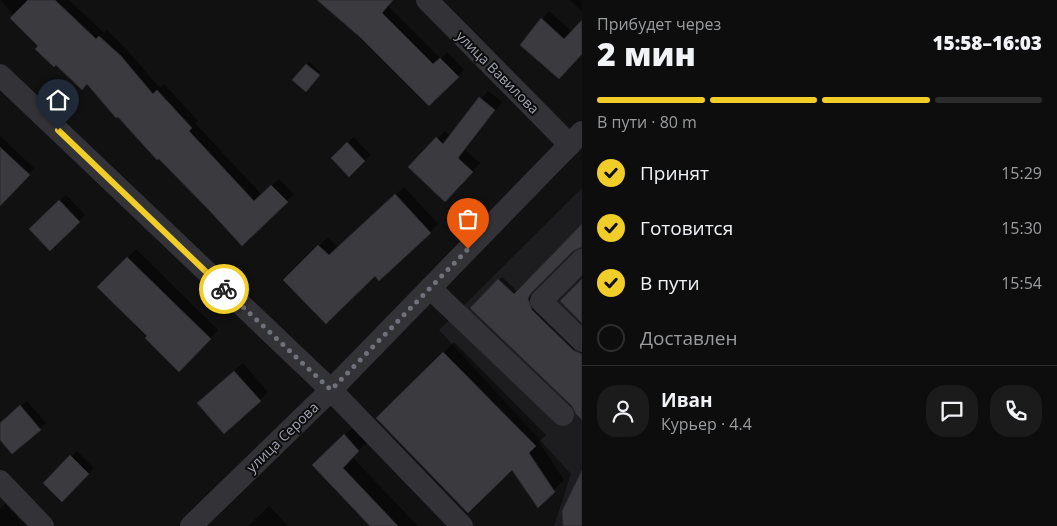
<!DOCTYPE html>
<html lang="ru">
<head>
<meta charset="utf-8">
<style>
	:root { --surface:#0d0d0e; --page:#1b1b1c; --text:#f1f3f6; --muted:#9a9c9e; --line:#2d2d2e; --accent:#f1cd2a }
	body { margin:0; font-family:"Open Sans",sans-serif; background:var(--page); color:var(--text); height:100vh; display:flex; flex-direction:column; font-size:19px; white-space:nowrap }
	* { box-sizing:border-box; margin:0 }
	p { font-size:16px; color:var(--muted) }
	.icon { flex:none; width:28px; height:28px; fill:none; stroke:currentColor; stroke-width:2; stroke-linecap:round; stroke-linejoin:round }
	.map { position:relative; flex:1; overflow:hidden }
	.details { display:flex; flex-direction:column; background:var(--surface); width:475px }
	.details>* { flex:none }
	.pin { position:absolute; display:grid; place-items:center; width:42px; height:42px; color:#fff; margin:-51px -21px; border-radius:50% 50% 50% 0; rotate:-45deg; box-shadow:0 0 5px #0007 }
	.pin .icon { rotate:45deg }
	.courier { position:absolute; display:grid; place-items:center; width:50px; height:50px; margin:-25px; border:4px solid #f1cd2a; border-radius:50%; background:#fff; color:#222; box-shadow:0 1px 6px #0007 }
	.overview em { font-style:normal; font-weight:800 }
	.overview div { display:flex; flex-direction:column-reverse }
	.overview { display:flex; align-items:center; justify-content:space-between; height:85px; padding:0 15px }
	h1 { font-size:32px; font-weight:800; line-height:38px }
	.bar { display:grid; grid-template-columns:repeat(4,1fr); gap:8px 5px; align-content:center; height:60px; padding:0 15px }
	.bar i { height:6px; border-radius:4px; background:var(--line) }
	.bar .active { background:var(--accent) }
	.bar p { grid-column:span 4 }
	.line { display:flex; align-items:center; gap:12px; padding:0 15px; border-top:1px solid var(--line) }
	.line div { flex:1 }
	.round { display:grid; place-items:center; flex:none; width:52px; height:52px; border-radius:20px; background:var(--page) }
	ol { padding:0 15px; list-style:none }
	li { display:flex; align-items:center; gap:15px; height:55px }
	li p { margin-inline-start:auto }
	li .icon { padding:5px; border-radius:50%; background:var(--accent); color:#111; stroke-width:4 }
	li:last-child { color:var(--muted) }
	li i { width:28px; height:28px; border:2px solid var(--line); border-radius:50% }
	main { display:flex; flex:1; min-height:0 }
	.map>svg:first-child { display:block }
	.built { fill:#1d1d1f }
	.shadow { fill:#0007 }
	.building { fill:#3b3b3f; stroke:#2b2b2e }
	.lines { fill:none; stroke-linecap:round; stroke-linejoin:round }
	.minor { stroke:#323237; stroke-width:22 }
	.done { stroke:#6f717b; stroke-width:5; stroke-dasharray:0 9 }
	.route { stroke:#f1cd2a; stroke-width:6 }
	.labels { text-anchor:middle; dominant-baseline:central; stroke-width:4; stroke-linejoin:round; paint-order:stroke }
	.street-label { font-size:14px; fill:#a2a4b3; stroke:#0c0c0d }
</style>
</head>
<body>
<main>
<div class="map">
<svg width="582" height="526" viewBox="0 0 582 526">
	<rect width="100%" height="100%" fill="#111112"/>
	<polygon class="built" points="582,188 582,526 554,526 571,474 439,330"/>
	<g class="shadow">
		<polygon points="1,0 69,0 104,33 107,30 127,50 160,88 164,84 198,121 195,123 262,195 279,179 294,194 242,244 87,82 39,46"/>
		<polygon points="328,0 392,0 387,5 441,59 447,52 464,70 429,104"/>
		<polygon points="570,0 582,0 582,12"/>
		<polygon points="549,11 572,32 582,21 582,53 521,45"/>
		<polygon points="309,62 321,72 309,88 307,65"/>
		<polygon points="488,91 502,102 465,150 480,163 452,193 409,167 445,131 450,136"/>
		<polygon points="0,136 34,168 0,205"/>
		<polygon points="354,137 370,155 349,175 332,158"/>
		<polygon points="404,187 438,224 430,232 375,274 285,280 328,237 338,248"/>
		<polygon points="66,195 85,215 50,249 31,229"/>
		<polygon points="582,226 582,246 572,250 535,287 531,294 531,302 582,353 582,414 472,308 502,277 518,292"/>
		<polygon points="136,249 218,330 179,370 149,336 99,287"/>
		<polygon points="454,342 546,435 539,442 564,480 538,506 512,468 378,418"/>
		<polygon points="243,363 268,392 260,400 207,395"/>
		<polygon points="27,401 46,423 12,453 0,438 0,423"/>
		<polygon points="355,425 369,440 352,457 418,526 372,526 324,455"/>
		<polygon points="77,451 94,468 62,500 45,483"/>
		<polygon points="5,504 24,525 23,526 0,526 0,509"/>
		<polygon points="269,506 288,526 248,526"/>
	</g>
	<g class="building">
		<polygon points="28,0 55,0 96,39 99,36 121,56 153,94 157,90 192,128 189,131 254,201 271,185 288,202 242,246 208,209 159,159 157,160 118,117 116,118 87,84 82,90 56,65 54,67 35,49 38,46 10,18"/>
		<polygon points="317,0 393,0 382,13 433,64 440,58 459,77 429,106 360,37"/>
		<polygon points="541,18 564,39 582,20 582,54 559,79 520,45"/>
		<polygon points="306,64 320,75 306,92 292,80"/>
		<polygon points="479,97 495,110 458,158 473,172 445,202 408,167 436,137 443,144"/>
		<polygon points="347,142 365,161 349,177 331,158"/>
		<polygon points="0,147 30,175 0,206"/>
		<polygon points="395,194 431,233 379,281 375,276 326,324 283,280 318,245 329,255"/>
		<polygon points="59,200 80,222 50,251 29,229"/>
		<polygon points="582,224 582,247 573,251 532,292 528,298 532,310 573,350 582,354 582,420 576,414 572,406 470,308 498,279 514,294"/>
		<polygon points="127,257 211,339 179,372 145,338 147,336 97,287"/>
		<polygon points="582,279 582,323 560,301"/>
		<polygon points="443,352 536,446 529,453 555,492 538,508 512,470 468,513 376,418"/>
		<polygon points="234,371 261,401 224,434 197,403"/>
		<polygon points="20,405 41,430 12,454 0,440 0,423"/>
		<polygon points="344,434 359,451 343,468 398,526 370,526 312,465"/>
		<polygon points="70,455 89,474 62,502 43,483"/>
		<polygon points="582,470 582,526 563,526 562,511"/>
	</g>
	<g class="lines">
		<g class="minor">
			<polyline points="427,0 570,145"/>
			<polyline points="0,75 331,390 462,526"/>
			<polyline points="582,260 541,301 582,341"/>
			<polyline points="430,288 563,415"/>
			<polyline points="0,481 43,526"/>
			<polyline points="191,526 331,390 582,132"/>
		</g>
	</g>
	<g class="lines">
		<polyline class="done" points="224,289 331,390 468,249"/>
		<polyline class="route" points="58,130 224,289"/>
	</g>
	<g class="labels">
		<g class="street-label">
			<text transform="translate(498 72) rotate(45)">улица Вавилова</text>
			<text transform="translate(282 437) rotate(-44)">улица Серова</text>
		</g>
	</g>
</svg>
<div class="pin" style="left:468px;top:249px;background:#ea580c"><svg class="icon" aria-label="bag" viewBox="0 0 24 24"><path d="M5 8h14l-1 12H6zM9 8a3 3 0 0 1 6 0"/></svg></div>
<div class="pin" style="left:58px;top:130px;background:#1f2937"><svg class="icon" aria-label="home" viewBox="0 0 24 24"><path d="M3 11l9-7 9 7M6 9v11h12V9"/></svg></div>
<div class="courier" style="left:224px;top:289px"><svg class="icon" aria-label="bike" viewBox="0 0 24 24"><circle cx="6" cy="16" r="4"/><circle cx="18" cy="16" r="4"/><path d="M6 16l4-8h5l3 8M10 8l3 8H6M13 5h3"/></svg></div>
</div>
<section class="details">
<div class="overview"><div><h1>2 мин</h1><p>Прибудет через</p></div><em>15:58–16:03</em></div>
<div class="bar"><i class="active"></i><i class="active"></i><i class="active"></i><i></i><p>В пути · 80 m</p></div>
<ol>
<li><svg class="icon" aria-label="check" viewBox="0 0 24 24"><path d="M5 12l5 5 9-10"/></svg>Принят<p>15:29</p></li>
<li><svg class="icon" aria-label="check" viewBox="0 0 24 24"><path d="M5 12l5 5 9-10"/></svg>Готовится<p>15:30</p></li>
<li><svg class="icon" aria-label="check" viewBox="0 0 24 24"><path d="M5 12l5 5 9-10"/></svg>В пути<p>15:54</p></li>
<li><i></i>Доставлен</li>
</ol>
<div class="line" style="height:90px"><a class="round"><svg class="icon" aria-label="person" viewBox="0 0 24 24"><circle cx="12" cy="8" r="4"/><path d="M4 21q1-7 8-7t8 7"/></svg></a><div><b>Иван</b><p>Курьер · 4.4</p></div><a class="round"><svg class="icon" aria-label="chat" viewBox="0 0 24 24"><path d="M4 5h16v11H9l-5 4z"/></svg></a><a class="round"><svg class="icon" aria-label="phone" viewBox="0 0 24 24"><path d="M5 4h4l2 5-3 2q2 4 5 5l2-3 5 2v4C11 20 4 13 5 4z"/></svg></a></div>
</section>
</main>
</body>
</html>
